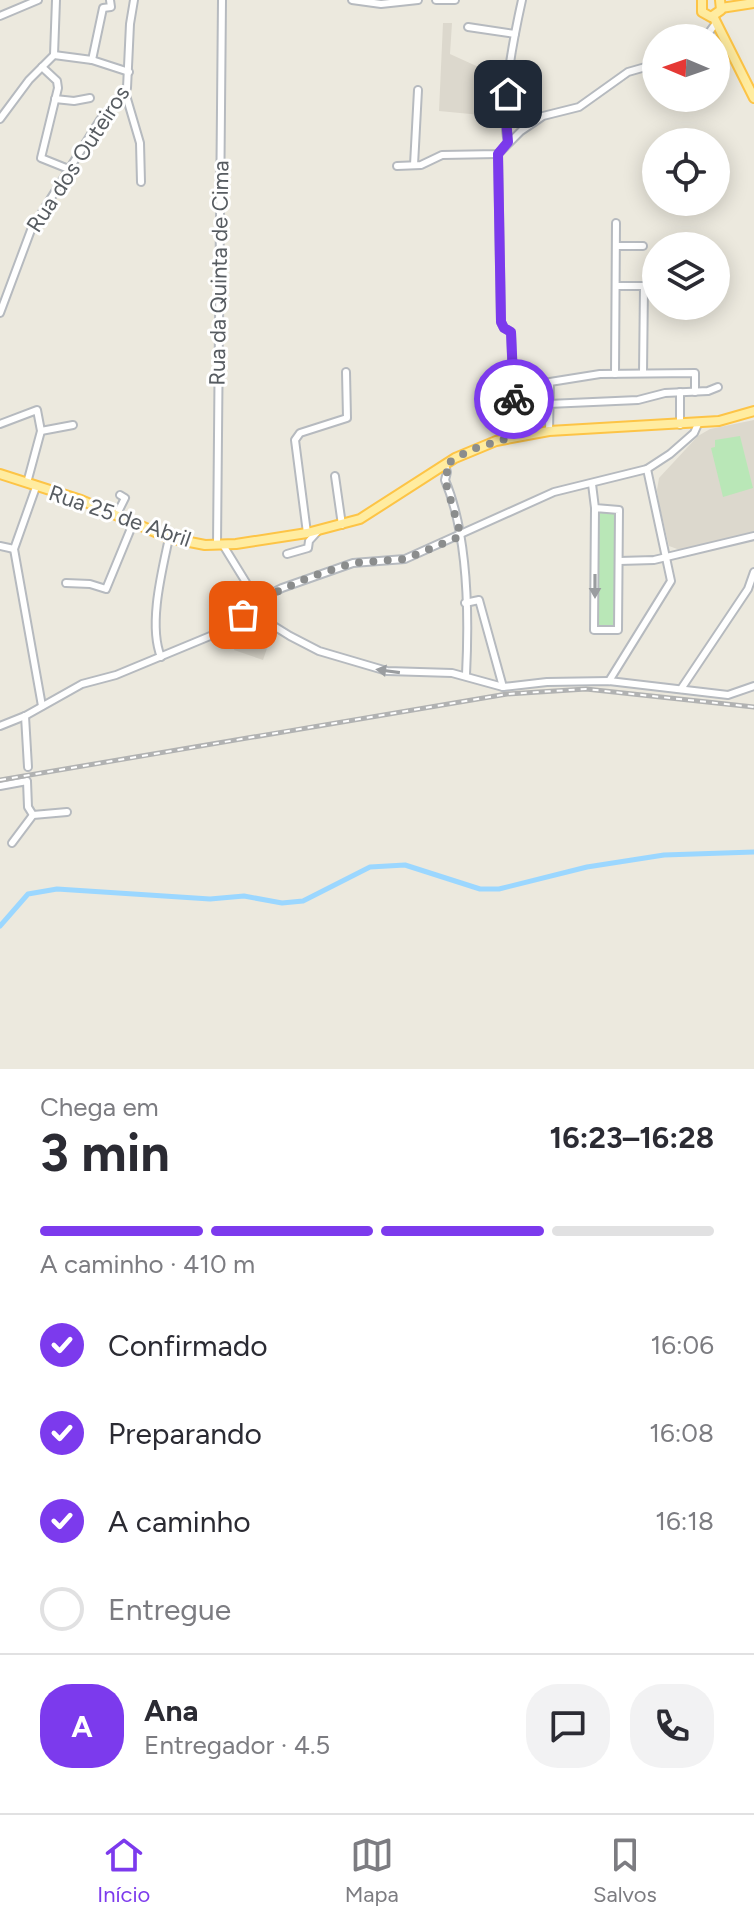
<!DOCTYPE html>
<html lang="pt">
<head>
<meta charset="utf-8">
<style>
	:root { --surface:#fff; --page:#f2f2f3; --text:#2b2b33; --muted:#7c7c81; --line:#e1e1e2; --accent:#7c3aed }
	body { margin:0; font-family:Figtree,sans-serif; background:var(--page); color:var(--text); height:100vh; display:flex; flex-direction:column; font-size:30px; white-space:nowrap }
	* { box-sizing:border-box; margin:0 }
	p { font-size:26px; color:var(--muted) }
	.icon { flex:none; width:44px; height:44px; fill:none; stroke:currentColor; stroke-width:2; stroke-linecap:round; stroke-linejoin:round }
	.map { position:relative; height:1069px; overflow:hidden }
	.side { display:flex; flex-direction:column; background:var(--surface); flex:1 }
	.side>* { flex:none }
	.needle { width:52px; rotate:272deg }
	.fabs { position:absolute; left:642px; top:24px; display:grid; gap:16px }
	.fabs a { display:grid; place-items:center; width:88px; height:88px; border-radius:50%; background:var(--surface); box-shadow:0 4px 20px #0003; font-size:40px }
	.pin { position:absolute; display:grid; place-items:center; width:68px; height:68px; color:#fff; margin:-34px; border-radius:16px; box-shadow:0 4px 12px #0006 }
	.courier { position:absolute; display:grid; place-items:center; width:80px; height:80px; margin:-40px; border:6px solid #7c3aed; border-radius:50%; background:#fff; color:#222; box-shadow:0 2px 10px #0007 }
	.head em { font-style:normal; font-weight:700 }
	.head div { display:flex; flex-direction:column-reverse }
	.head { display:flex; align-items:center; justify-content:space-between; height:136px; padding:0 40px }
	h1 { font-size:52px; font-weight:700; line-height:60px }
	.bar { display:grid; grid-template-columns:repeat(4,1fr); gap:12px 8px; align-content:center; height:96px; padding:0 40px }
	.bar i { height:10px; border-radius:6px; background:var(--line) }
	.bar .on { background:var(--accent) }
	.bar p { grid-column:span 4 }
	.line { display:flex; align-items:center; gap:20px; padding:0 40px; border-top:2px solid var(--line) }
	.line div { flex:1 }
	.round { display:grid; place-items:center; flex:none; width:84px; height:84px; border-radius:32px; background:var(--page) }
	ol { padding:0 40px; list-style:none }
	li { display:flex; align-items:center; gap:24px; height:88px }
	li p { margin-inline-start:auto }
	li .icon { padding:8px; border-radius:50%; background:var(--accent); color:#fff; stroke-width:4 }
	li:last-child { color:var(--muted) }
	li i { width:44px; height:44px; border:4px solid var(--line); border-radius:50% }
	.tab-bar { display:flex; justify-content:space-around; align-items:center; height:112px; border-top:2px solid var(--line); background:var(--surface); font-size:22px; color:var(--muted) }
	.tab-bar a { display:grid; justify-items:center; gap:4px }
	.tab-bar .on { color:var(--accent) }
	.map>svg:first-child { display:block }
	.education { fill:#dcd8cd }
	.green { fill:#b9e7b7 }
	.lines { fill:none; stroke-linecap:round; stroke-linejoin:round }
	.canal { stroke:#9bd7ff; stroke-width:5 }
	.minor-casing { stroke:#b6babf; stroke-width:10 }
	.major-casing { stroke:#fdc446; stroke-width:12 }
	.minor { stroke:#fff; stroke-width:6 }
	.major { stroke:#ffeca0; stroke-width:8 }
	.rail-casing { stroke:#b1b2b2; stroke-width:5 }
	.rail { stroke:#fff; stroke-width:2; stroke-dasharray:6; stroke-linecap:butt }
	.oneway { fill:#9a9da0 }
	.done { stroke:#8b8d8d; stroke-width:8; stroke-dasharray:0 14.4 }
	.route { stroke:#7c3aed; stroke-width:10 }
	.labels { text-anchor:middle; dominant-baseline:central; stroke-width:6; stroke-linejoin:round; paint-order:stroke }
	.street-label { font-size:22px; fill:#575c61; stroke:#fff }
</style>
</head>
<body>
<div class="map">
<svg width="754" height="1069" viewBox="0 0 754 1069">
	<rect width="100%" height="100%" fill="#ece9de"/>
	<g class="education">
		<polygon points="443,23 452,23 450,54 483,69 481,115 439,111"/>
		<polygon points="754,420 754,533 680,550 669,546 659,504 657,490 659,478 698,436 710,429"/>
		<polygon points="244,620 258,621 273,631 263,660 234,650"/>
	</g>
	<g class="green">
		<polygon points="740,436 753,488 723,497 711,448 715,447 715,440"/>
		<polygon points="598,510 616,512 615,628 600,630 596,627"/>
	</g>
	<g class="lines">
		<polyline class="canal" points="0,926 28,894 57,889 210,899 244,896 282,903 303,901 370,867 405,865 480,889 499,889 587,867 664,855 754,852"/>
		<g class="minor-casing">
			<g id="minor">
				<polyline points="352,0 381,4 418,0"/>
				<polyline points="436,0 455,0"/>
				<polyline points="0,16 38,0"/>
				<polyline points="468,27 515,34"/>
				<polyline points="705,38 716,23"/>
				<polyline points="54,55 92,60 129,72"/>
				<polyline points="54,55 56,0"/>
				<polyline points="92,60 103,8 111,7 110,0"/>
				<polyline points="42,67 57,81 58,88 41,158 71,170"/>
				<polyline points="125,92 140,143 141,182"/>
				<polyline points="55,99 74,101 90,98"/>
				<polyline points="0,119 29,80 54,55"/>
				<path d="M508,142C499,107 514,36 522,0"/>
				<polyline points="498,154 501,322 504,328 511,332 515,436"/>
				<polyline points="414,165 418,90"/>
				<polyline points="397,166 421,165 442,155 498,154 521,131 543,116 579,107 628,72 656,64"/>
				<polyline points="616,246 643,246"/>
				<polyline points="616,286 644,286 643,373"/>
				<polyline points="0,313 31,230 100,120 127,88 130,24 134,0"/>
				<polyline points="615,374 616,223"/>
				<polyline points="680,392 680,425"/>
				<polyline points="548,404 638,400 665,393 708,391 718,387"/>
				<polyline points="0,424 37,410 41,431 27,483"/>
				<polyline points="41,431 73,425"/>
				<polyline points="549,431 550,382 600,374 695,373 695,392"/>
				<path d="M445,465L447,472L445,480C468,535 469,616 466,675"/>
				<polyline points="335,476 342,525"/>
				<polyline points="592,484 595,508 594,630 618,630 619,510 595,508"/>
				<polyline points="36,487 14,549 42,706"/>
				<polyline points="117,514 125,498 120,495"/>
				<polyline points="307,533 295,440 300,433 347,418 346,372"/>
				<polyline points="217,545 222,0"/>
				<polyline points="223,545 247,584 254,602"/>
				<polyline points="0,546 14,549"/>
				<polyline points="287,554 308,548 309,541 318,531"/>
				<polyline points="619,561 654,560 754,536"/>
				<polyline points="66,583 90,584 106,589 134,521"/>
				<polyline points="465,603 479,600 503,687"/>
				<polyline points="248,610 290,636 319,651 387,671 452,673 503,687 547,682 609,681 728,695 754,686"/>
				<path d="M161,657C148,625 162,571 169,538"/>
				<polyline points="609,681 671,581 647,469"/>
				<polyline points="681,689 748,589 754,572"/>
				<polyline points="25,716 28,767"/>
				<polyline points="0,726 25,716 82,684 116,675 215,634 237,620 254,602 282,588 353,563 405,559 554,492 647,469 670,454 694,433 698,424"/>
				<polyline points="0,786 27,781 28,807 33,815"/>
				<polyline points="12,843 33,815 67,812"/>
			</g>
		</g>
		<g class="major-casing">
			<g id="major">
				<polyline points="702,0 702,12 711,17 721,10 720,0"/>
				<polyline points="721,8 754,3"/>
				<polyline points="713,16 754,98"/>
				<polyline points="0,474 81,500 169,538 205,545 236,544 307,533 360,519 455,458 496,441 549,431 719,421 754,411"/>
			</g>
		</g>
		<use href="#minor" class="minor"/>
		<use href="#major" class="major"/>
		<g class="rail-casing">
			<polyline id="rail" points="0,780 507,694 586,689 754,707"/>
		</g>
		<use href="#rail" class="rail"/>
	</g>
	<defs><path id="oneway-solid" d="M-6-.8H1V-3.2L6.5 0L1 3.2V.8H-6Z" transform="scale(2)"/></defs>
	<g class="oneway">
		<use href="#oneway-solid" transform="translate(595 586) rotate(90)"/>
		<use href="#oneway-solid" transform="translate(388 671) rotate(-172)"/>
	</g>
	<g class="lines">
		<polyline class="done" points="243,615 254,602 310,577 353,563 405,559 461,536 445,480 447,472 445,465 470,450 515,436 514,399"/>
		<polyline class="route" points="508,94 506,118 508,142 498,154 501,322 504,328 511,332 514,399"/>
	</g>
	<g class="labels">
		<g class="street-label">
			<text transform="translate(78 159) rotate(-57)">Rua dos Outeiros</text>
			<text transform="translate(219 273) rotate(-89)">Rua da Quinta de Cima</text>
			<text transform="translate(120 516) rotate(19)">Rua 25 de Abril</text>
		</g>
	</g>
</svg>
<div class="fabs">
<a><svg class="needle" viewBox="-14 -14 28 28"><path d="M0-13l5 13h-10z" fill="#e53935"/><path d="M0 13l5-13h-10z" fill="#7c7c81"/></svg></a>
<a><svg class="icon" aria-label="locate" viewBox="0 0 24 24"><circle cx="12" cy="12" r="6"/><path d="M12 2v4M12 18v4M2 12h4M18 12h4"/></svg></a>
<a><svg class="icon" aria-label="layers" viewBox="0 0 24 24"><path d="M12 4l9 5-9 5-9-5zM3 14l9 5 9-5"/></svg></a>
</div>
<div class="pin" style="left:243px;top:615px;background:#ea580c"><svg class="icon" aria-label="bag" viewBox="0 0 24 24"><path d="M5 8h14l-1 12H6zM9 8a3 3 0 0 1 6 0"/></svg></div>
<div class="pin" style="left:508px;top:94px;background:#1f2937"><svg class="icon" aria-label="home" viewBox="0 0 24 24"><path d="M3 11l9-7 9 7M6 9v11h12V9"/></svg></div>
<div class="courier" style="left:514px;top:399px"><svg class="icon" aria-label="bike" viewBox="0 0 24 24"><circle cx="6" cy="16" r="4"/><circle cx="18" cy="16" r="4"/><path d="M6 16l4-8h5l3 8M10 8l3 8H6M13 5h3"/></svg></div>
</div>
<section class="side">
<div class="head"><div><h1>3 min</h1><p>Chega em</p></div><em>16:23–16:28</em></div>
<div class="bar"><i class="on"></i><i class="on"></i><i class="on"></i><i></i><p>A caminho · 410 m</p></div>
<ol>
<li><svg class="icon" aria-label="check" viewBox="0 0 24 24"><path d="M5 12l5 5 9-10"/></svg>Confirmado<p>16:06</p></li>
<li><svg class="icon" aria-label="check" viewBox="0 0 24 24"><path d="M5 12l5 5 9-10"/></svg>Preparando<p>16:08</p></li>
<li><svg class="icon" aria-label="check" viewBox="0 0 24 24"><path d="M5 12l5 5 9-10"/></svg>A caminho<p>16:18</p></li>
<li><i></i>Entregue</li>
</ol>
<div class="line" style="height:144px"><b class="round" style="background:var(--accent);color:#fff">A</b><div><b>Ana</b><p>Entregador · 4.5</p></div><a class="round"><svg class="icon" aria-label="chat" viewBox="0 0 24 24"><path d="M4 5h16v11H9l-5 4z"/></svg></a><a class="round"><svg class="icon" aria-label="phone" viewBox="0 0 24 24"><path d="M5 4h4l2 5-3 2q2 4 5 5l2-3 5 2v4C11 20 4 13 5 4z"/></svg></a></div>
</section>
<nav class="tab-bar">
<a class="on"><svg class="icon" aria-label="home" viewBox="0 0 24 24"><path d="M3 11l9-7 9 7M6 9v11h12V9"/></svg>Início</a>
<a><svg class="icon" aria-label="map" viewBox="0 0 24 24"><path d="M3 6l6-2 6 2 6-2v14l-6 2-6-2-6 2zM9 4v14M15 6v14"/></svg>Mapa</a>
<a><svg class="icon" aria-label="saved" viewBox="0 0 24 24"><path d="M7 4h10v16l-5-4-5 4z"/></svg>Salvos</a>
</nav>
</body>
</html>
